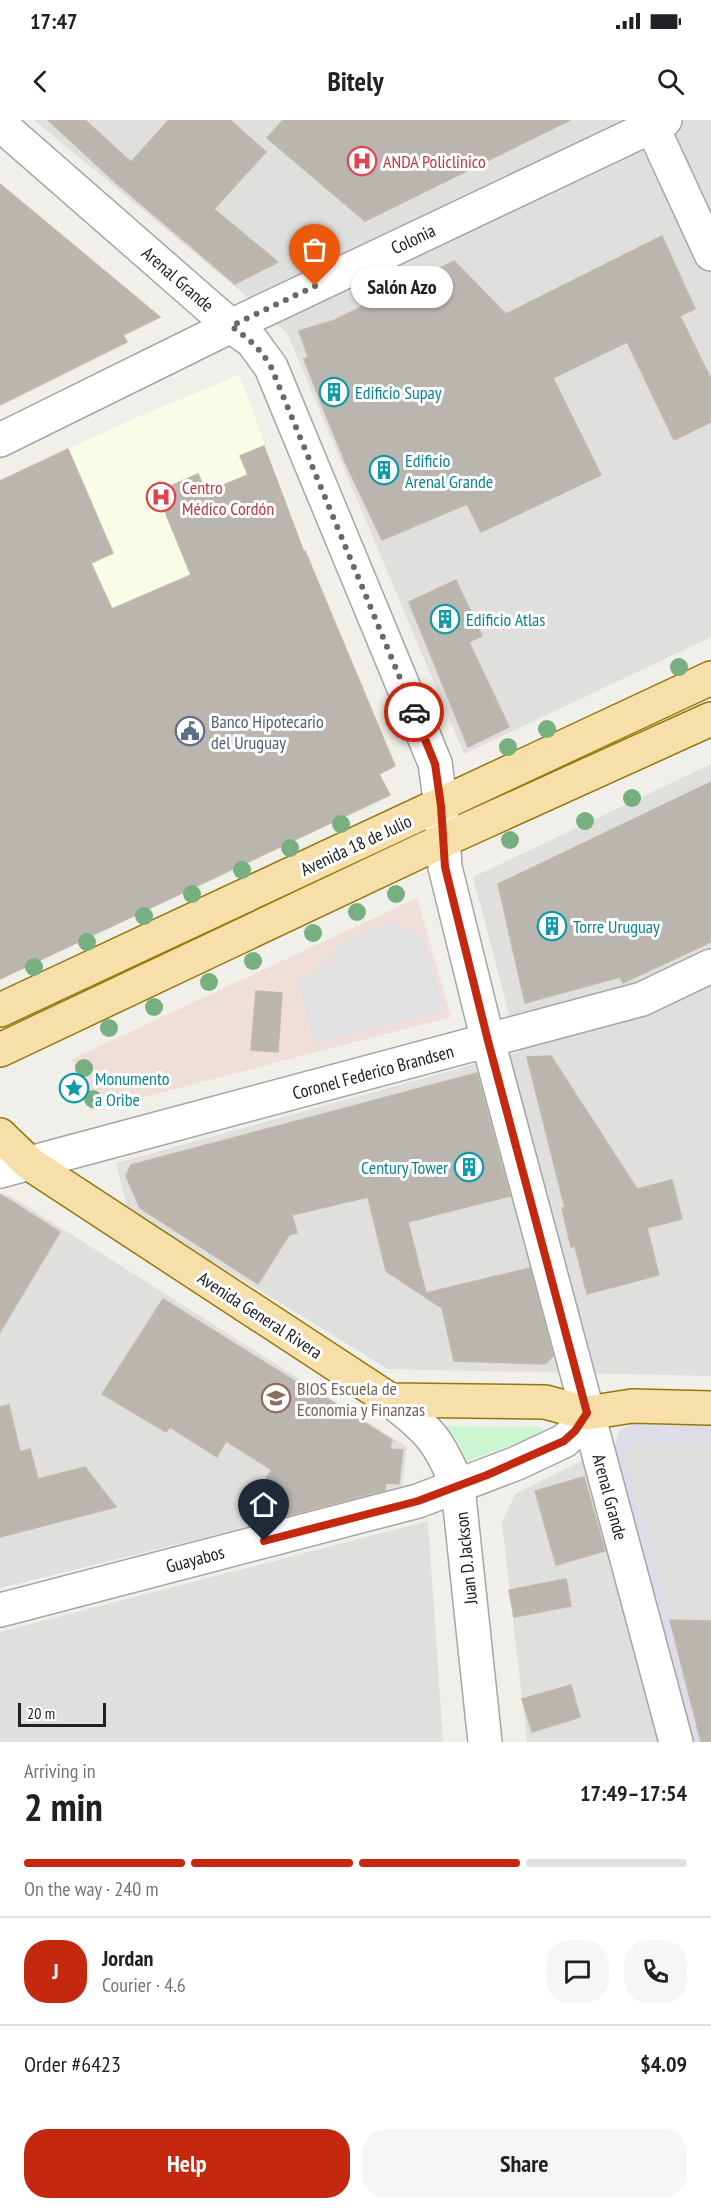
<!DOCTYPE html>
<html lang="en">
<head>
<meta charset="utf-8">
<style>
	:root { --surface:#fff; --page:#f6f6f6; --text:#202124; --muted:#757577; --line:#e0e0e0; --accent:#c4280f }
	body { margin:0; font-family:"PT Sans Narrow",sans-serif; background:var(--page); color:var(--text); height:100vh; display:flex; flex-direction:column; font-size:22px; white-space:nowrap }
	* { box-sizing:border-box; margin:0 }
	p { font-size:20px; color:var(--muted) }
	.icon { flex:none; width:33px; height:33px; fill:none; stroke:currentColor; stroke-width:2; stroke-linecap:round; stroke-linejoin:round }
	.map { position:relative; height:1622px; overflow:hidden }
	.details { display:flex; flex-direction:column; background:var(--surface); flex:1 }
	.details>* { flex:none }
	.scale { position:absolute; left:18px; bottom:15px; width:88px; box-sizing:border-box; padding-left:6px; border:3px solid #212121; border-top:0; font-size:16px; line-height:21px; white-space:nowrap; color:#212121; -webkit-text-stroke:4px #fff; paint-order:stroke }
	.pin { position:absolute; display:grid; place-items:center; width:51px; height:51px; color:#fff; margin:-62px -26px; border-radius:50% 50% 50% 0; rotate:-45deg; box-shadow:0 0 6px #0007 }
	.pin .icon { rotate:45deg }
	.courier { position:absolute; display:grid; place-items:center; width:60px; height:60px; margin:-30px; border:4px solid #c4280f; border-radius:50%; background:#fff; color:#222; box-shadow:0 2px 8px #0007 }
	.bubble { position:absolute; height:42px; border-radius:21px; background:var(--surface); box-shadow:0 2px 4px #0004; font-size:20px; font-weight:600; line-height:42px; text-align:center }
	.head em { font-style:normal; font-weight:600 }
	.head div { display:flex; flex-direction:column-reverse }
	.head { display:flex; align-items:center; justify-content:space-between; height:102px; padding:0 24px }
	h1 { font-size:39px; font-weight:600; line-height:45px }
	.bar { display:grid; grid-template-columns:repeat(4,1fr); gap:9px 6px; align-content:center; height:72px; padding:0 24px }
	.bar i { height:8px; border-radius:4px; background:var(--line) }
	.bar .current { background:var(--accent) }
	.bar p { grid-column:span 4 }
	.line { display:flex; align-items:center; gap:15px; padding:0 24px; border-top:2px solid var(--line) }
	.line div { flex:1 }
	.round { display:grid; place-items:center; flex:none; width:63px; height:63px; border-radius:24px; background:var(--page) }
	.cta { display:flex; gap:12px; margin-top:auto; padding:12px 24px }
	.cta a { flex:1; height:69px; border-radius:24px; background:var(--accent); color:#fff; font-size:24px; font-weight:600; line-height:69px; text-align:center }
	.cta a+a { background:var(--page); color:var(--text) }
	.status { display:flex; justify-content:space-between; align-items:center; height:42px; padding:0 30px; background:var(--surface); direction:ltr }
	.status svg { height:16px; fill:currentColor }
	header { display:flex; justify-content:space-between; align-items:center; height:78px; padding:0 24px; background:var(--surface); font-size:27px; font-weight:600 }
	.map>svg:first-child { display:block }
	.residential { fill:#dfdfde }
	.commercial { fill:#f0deda }
	.education { fill:#fafde6 }
	.park { fill:#cbf6d4 }
	.parking { fill:#e1e1e1 }
	.plaza { fill:#dedde7 }
	.building { fill:#bab5ae; stroke:#c2b9ac; stroke-width:1.5 }
	.lines { fill:none; stroke-linecap:round; stroke-linejoin:round }
	.minor-casing { stroke:#a5a5a5; stroke-width:36 }
	.major-casing { stroke:#93790b; stroke-width:36 }
	.minor { stroke:#fff; stroke-width:33 }
	.major { stroke:#f6dfa9; stroke-width:33 }
	.tree { fill:#77af80 }
	.done { stroke:#6a6967; stroke-width:6; stroke-dasharray:0 10.8 }
	.route { stroke:#c4280f; stroke-width:8 }
	.labels { text-anchor:middle; dominant-baseline:central; stroke-width:6; stroke-linejoin:round; paint-order:stroke }
	.health-label { font-size:18px; fill:#be3a42; stroke:#fff; text-anchor:start }
	.street-label { font-size:18px; fill:#212121; stroke:#fff }
	.culture-label { font-size:18px; fill:#0d838f; stroke:#fff; text-anchor:start }
	.service-label { font-size:18px; fill:#4e5e75; stroke:#fff; text-anchor:start }
	.education-label { font-size:18px; fill:#785e54; stroke:#fff; text-anchor:start }
</style>
</head>
<body>
<div class="status"><b>17:47</b><svg viewBox="0 0 49 12"><path d="M0 12V9h3v3zM5 12V6h3v6zM10 12V3h3v9zM15 12V0h3v12zM26 1h20v11H26zM47 4h2v5h-2z"/></svg></div>
<header><svg class="icon" aria-label="back" viewBox="0 0 24 24"><path d="M15 5l-7 7 7 7"/></svg>Bitely<svg class="icon" aria-label="search" viewBox="0 0 24 24"><circle cx="10" cy="10" r="6"/><path d="M15 15l6 6"/></svg></header>
<div class="map">
<svg width="711" height="1622" viewBox="0 0 711 1622">
	<rect width="100%" height="100%" fill="#f1efe9"/>
	<g class="residential">
		<polygon points="34,0 711,0 711,517 464,634 287,213 244,174"/>
		<polygon points="711,644 711,1256 388,1249 128,1090 116,1043 519,932 473,757"/>
		<polygon points="9,1075 407,1327 402,1369 0,1468 0,1077"/>
		<polygon points="642,1311 711,1312 711,1622 527,1622 502,1403 515,1374"/>
		<polygon points="428,1401 443,1622 0,1622 0,1512"/>
	</g>
	<polygon class="commercial" points="417,778 451,897 90,991 72,939"/>
	<polygon class="education" points="239,255 305,431 107,526 25,349 131,300"/>
	<polygon class="park" points="445,1306 542,1307 545,1314 466,1341 459,1323"/>
	<polygon class="parking" points="392,802 423,817 445,891 314,924 297,859 315,852 343,822"/>
	<polygon class="plaza" points="635,1304 711,1306 711,1323 632,1322 624,1330 702,1622 694,1622 616,1329 616,1319 620,1311 627,1306"/>
	<g class="building">
		<polygon points="48,0 85,0 131,42 169,0 230,0 266,32 214,89 278,142 235,164 115,62"/>
		<polygon points="283,0 570,0 365,101 267,18"/>
		<polygon points="0,64 160,197 123,215 127,222 0,285"/>
		<polygon points="662,116 695,189 680,196 711,259 711,302 674,320 627,222 553,258 601,355 481,412 467,384 382,420 346,344 321,283 304,239 308,237 299,211 335,200 454,141 506,194"/>
		<polygon points="264,326 304,432 305,431 395,646 379,654 390,675 0,859 0,361 68,329 113,433 91,443 112,489 191,455 157,372 198,354 206,372 248,355 240,336"/>
		<polygon points="456,460 482,516 469,522 509,607 468,627 409,482"/>
		<polygon points="711,662 711,822 623,863 620,857 525,883 498,764"/>
		<polygon points="256,871 282,873 278,932 251,930"/>
		<polygon points="551,936 637,1069 672,1060 682,1099 647,1108 659,1155 587,1174 575,1126 571,1127 562,1088 565,1088 527,937"/>
		<polygon points="477,953 510,1076 408,1102 426,1173 530,1148 553,1236 545,1244 454,1241 442,1188 386,1151 368,1077 292,1095 297,1113 289,1115 258,1164 140,1088 126,1056 131,1045"/>
		<polygon points="0,1074 60,1112 0,1212"/>
		<polygon points="163,1179 319,1276 320,1274 392,1320 390,1329 403,1330 399,1364 386,1363 385,1370 281,1397 277,1386 256,1373 272,1350 226,1321 217,1337 170,1307 166,1312 102,1274"/>
		<polygon points="9,1285 20,1332 30,1329 38,1359 85,1347 116,1387 0,1417 0,1287"/>
		<polygon points="584,1357 605,1431 556,1445 535,1371"/>
		<polygon points="566,1459 571,1486 514,1497 509,1470"/>
		<polygon points="670,1500 711,1501 711,1622 701,1622"/>
		<polygon points="571,1565 580,1597 532,1612 522,1579"/>
	</g>
	<g class="lines">
		<g class="minor-casing">
			<g id="minor">
				<polyline points="0,4 231,206 252,221 271,247 435,643 441,686 445,747 488,921 676,1622"/>
				<polyline points="652,6 711,134"/>
				<polyline points="0,320 231,206 665,0"/>
				<polyline points="0,1051 642,879 711,846"/>
				<path d="M390,1280C429,1310 439,1320 458,1367L485,1622"/>
				<polyline points="0,1490 418,1381 517,1343 564,1321 575,1311 587,1293"/>
			</g>
		</g>
		<g class="major-casing">
			<g id="major">
				<polyline points="0,890 711,558"/>
				<polyline points="0,930 444,720 711,599"/>
				<polyline points="0,1015 30,1044 390,1280 545,1282 587,1293 632,1286 711,1288"/>
			</g>
		</g>
		<use href="#minor" class="minor"/>
		<use href="#major" class="major"/>
	</g>
	<g class="tree">
		<circle cx="679" cy="547" r="9"/>
		<circle cx="547" cy="609" r="9"/>
		<circle cx="508" cy="627" r="9"/>
		<circle cx="632" cy="678" r="9"/>
		<circle cx="585" cy="701" r="9"/>
		<circle cx="341" cy="704" r="9"/>
		<circle cx="510" cy="720" r="9"/>
		<circle cx="290" cy="728" r="9"/>
		<circle cx="242" cy="750" r="9"/>
		<circle cx="192" cy="774" r="9"/>
		<circle cx="396" cy="774" r="9"/>
		<circle cx="357" cy="792" r="9"/>
		<circle cx="144" cy="796" r="9"/>
		<circle cx="313" cy="813" r="9"/>
		<circle cx="87" cy="822" r="9"/>
		<circle cx="253" cy="841" r="9"/>
		<circle cx="34" cy="847" r="9"/>
		<circle cx="209" cy="862" r="9"/>
		<circle cx="154" cy="887" r="9"/>
		<circle cx="109" cy="908" r="9"/>
		<circle cx="84" cy="948" r="9"/>
		<circle cx="93" cy="979" r="9"/>
	</g>
	<g class="lines">
		<path class="done" d="M315,166L231,206C248,218 261,229 271,247L414,592"/>
		<polyline class="route" points="264,1421 418,1381 487,1355 564,1321 575,1311 587,1293 488,921 445,747 441,686 435,644 414,592"/>
	</g>
	<defs>
		<g id="hospital-ring" transform="scale(1.5)"><circle r="9.5" fill="#fff" stroke="#e0444e" stroke-width="1.5"/><path d="M-5-5h3v3.5h4V-5h3V5h-3V1.5h-4V5h-3Z" fill="#e0444e"/></g>
		<g id="building-ring" transform="scale(1.5)"><circle r="9.5" fill="#fff" stroke="#0f9aa8" stroke-width="1.5"/><path d="M-4-6H4V6H1V3H-1V6H-4ZM-2.5-4.3h1.7v1.8h-1.7ZM.8-4.3h1.7v1.8H.8ZM-2.5-1h1.7V.8h-1.7ZM.8-1h1.7V.8H.8Z" fill="#0f9aa8"/></g>
		<g id="civic-ring" transform="scale(1.5)"><circle r="9.5" fill="#fff" stroke="#5c6f8a" stroke-width="1.5"/><path d="M-.6-6.5H3V-4.5H.6V-3L4-1V1h2V6H-6V1h2V-1L-.6-3ZM-1.2 2.5V6h2.4V2.5Z" fill="#5c6f8a"/></g>
		<g id="sight-ring" transform="scale(1.5)"><circle r="9.5" fill="#fff" stroke="#0f9aa8" stroke-width="1.5"/><path d="M0-6L1.8-2.2L6-1.7L2.9 1.2L3.7 5.4L0 3.3L-3.7 5.4L-2.9 1.2L-6-1.7L-1.8-2.2Z" fill="#0f9aa8"/></g>
		<g id="university-ring" transform="scale(1.5)"><circle r="9.5" fill="#fff" stroke="#8d6e63" stroke-width="1.5"/><path d="M0-5L7-2L0 1L-7-2ZM-4 1L0 2.5L4 1V4Q0 6-4 4Z" fill="#8d6e63"/></g>
	</defs>
	<g fill-rule="evenodd">
		<use href="#hospital-ring" x="362" y="41"/>
		<use href="#building-ring" x="334" y="272"/>
		<use href="#building-ring" x="384" y="350"/>
		<use href="#hospital-ring" x="161" y="377"/>
		<use href="#building-ring" x="445" y="499"/>
		<use href="#civic-ring" x="190" y="611"/>
		<use href="#building-ring" x="552" y="806"/>
		<use href="#sight-ring" x="74" y="968"/>
		<use href="#building-ring" x="469" y="1047"/>
		<use href="#university-ring" x="276" y="1278"/>
	</g>
	<g class="labels">
		<g class="health-label">
			<text x="383" y="41">ANDA Policlinico</text>
			<text x="182" y="367">Centro<tspan x="182" dy="21">Médico Cordón</tspan></text>
		</g>
		<g class="street-label">
			<text transform="translate(413 119) rotate(-25)">Colonia</text>
			<text transform="translate(178 159) rotate(41)">Arenal Grande</text>
			<text transform="translate(356 725) rotate(-25)">Avenida 18 de Julio</text>
			<text transform="translate(373 952) rotate(-15)">Coronel Federico Brandsen</text>
			<text transform="translate(260 1195) rotate(33)">Avenida General Rivera</text>
			<text transform="translate(610 1377) rotate(75)">Arenal Grande</text>
			<text transform="translate(466 1438) rotate(-96)">Juan D. Jackson</text>
			<text transform="translate(195 1439) rotate(-15)">Guayabos</text>
		</g>
		<g class="culture-label">
			<text x="355" y="272">Edificio Supay</text>
			<text x="405" y="340">Edificio<tspan x="405" dy="21">Arenal Grande</tspan></text>
			<text x="466" y="499">Edificio Atlas</text>
			<text x="573" y="806">Torre Uruguay</text>
			<text x="95" y="958">Monumento<tspan x="95" dy="21">a Oribe</tspan></text>
			<text x="448" y="1047" text-anchor="end">Century Tower</text>
		</g>
		<g class="service-label">
			<text x="211" y="601">Banco Hipotecario<tspan x="211" dy="21">del Uruguay</tspan></text>
		</g>
		<g class="education-label">
			<text x="297" y="1268">BIOS Escuela de<tspan x="297" dy="21">Economia y Finanzas</tspan></text>
		</g>
	</g>
</svg>
<div class="scale">20 m</div>
<div class="pin" style="left:315px;top:166px;background:#ea580c"><svg class="icon" aria-label="bag" viewBox="0 0 24 24"><path d="M5 8h14l-1 12H6zM9 8a3 3 0 0 1 6 0"/></svg></div>
<div class="pin" style="left:264px;top:1421px;background:#1f2937"><svg class="icon" aria-label="home" viewBox="0 0 24 24"><path d="M3 11l9-7 9 7M6 9v11h12V9"/></svg></div>
<div class="courier" style="left:414px;top:592px"><svg class="icon" aria-label="car" viewBox="0 0 24 24"><path d="M5 17H2v-5l4-1 3-4h7l3 4 3 1v5h-3M9 17h6M6 11h13"/><circle cx="7" cy="17" r="2"/><circle cx="17" cy="17" r="2"/></svg></div>
<div class="bubble" style="left:351px;top:146px;width:102px">Salón Azo</div>
</div>
<section class="details">
<div class="head"><div><h1>2 min</h1><p>Arriving in</p></div><em>17:49–17:54</em></div>
<div class="bar"><i class="current"></i><i class="current"></i><i class="current"></i><i></i><p>On the way · 240 m</p></div>
<div class="line" style="height:108px"><b class="round" style="background:var(--accent);color:#fff">J</b><div><b>Jordan</b><p>Courier · 4.6</p></div><a class="round"><svg class="icon" aria-label="chat" viewBox="0 0 24 24"><path d="M4 5h16v11H9l-5 4z"/></svg></a><a class="round"><svg class="icon" aria-label="phone" viewBox="0 0 24 24"><path d="M5 4h4l2 5-3 2q2 4 5 5l2-3 5 2v4C11 20 4 13 5 4z"/></svg></a></div>
<div class="line" style="height:78px"><div>Order #6423</div><b>$4.09</b></div>
<div class="cta"><a>Help</a><a>Share</a></div>
</section>
</body>
</html>
